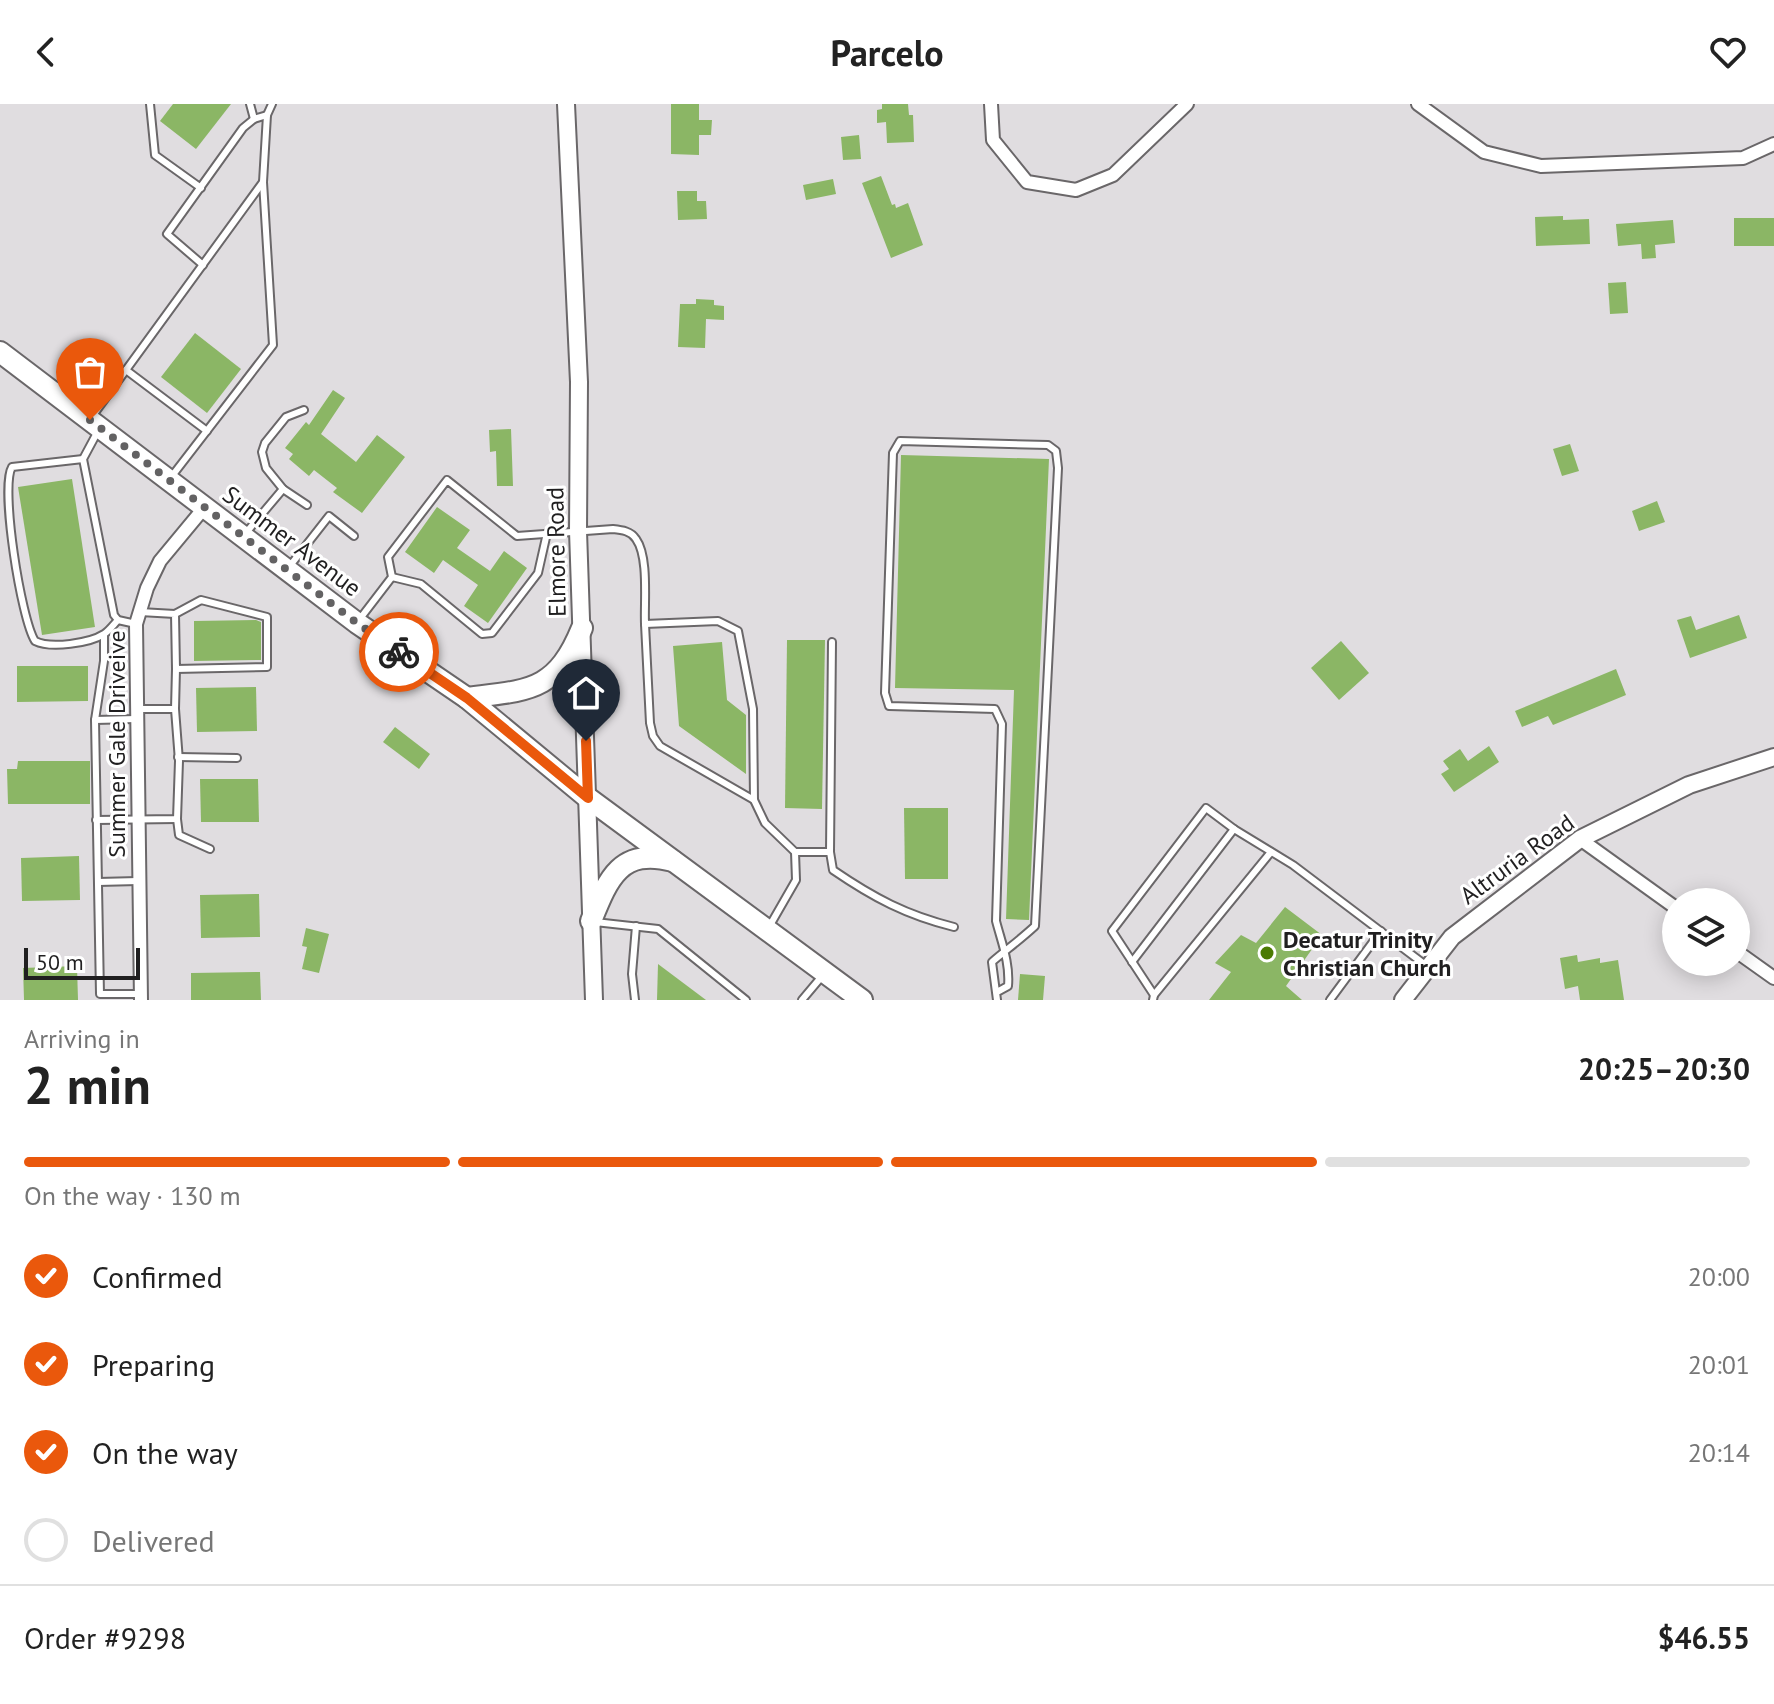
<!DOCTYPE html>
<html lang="en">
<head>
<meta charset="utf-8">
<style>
	:root { --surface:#fff; --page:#f2f2f2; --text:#222; --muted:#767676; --line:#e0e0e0; --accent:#ea580c }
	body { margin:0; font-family:"PT Sans",sans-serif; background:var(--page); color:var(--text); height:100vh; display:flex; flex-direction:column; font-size:30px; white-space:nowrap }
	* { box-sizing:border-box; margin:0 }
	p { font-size:26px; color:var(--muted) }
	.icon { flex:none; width:44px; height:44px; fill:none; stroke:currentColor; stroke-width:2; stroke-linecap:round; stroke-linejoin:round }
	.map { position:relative; height:896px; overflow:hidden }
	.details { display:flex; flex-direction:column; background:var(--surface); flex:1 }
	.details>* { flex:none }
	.buttons { position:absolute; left:1662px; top:784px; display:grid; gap:16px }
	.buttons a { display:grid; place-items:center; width:88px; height:88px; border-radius:50%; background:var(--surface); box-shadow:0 4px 20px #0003; font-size:40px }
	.scale { position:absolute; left:24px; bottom:20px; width:116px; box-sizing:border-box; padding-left:8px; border:4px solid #201f20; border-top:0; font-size:22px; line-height:28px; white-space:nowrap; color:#201f20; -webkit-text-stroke:6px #fff; paint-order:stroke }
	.pin { position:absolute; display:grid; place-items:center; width:68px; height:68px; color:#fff; margin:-82px -34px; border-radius:50% 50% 50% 0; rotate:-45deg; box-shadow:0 0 8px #0007 }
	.pin .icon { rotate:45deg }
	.courier { position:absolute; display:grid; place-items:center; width:80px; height:80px; margin:-40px; border:6px solid #ea580c; border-radius:50%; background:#fff; color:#222; box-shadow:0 2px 10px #0007 }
	.summary em { font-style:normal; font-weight:800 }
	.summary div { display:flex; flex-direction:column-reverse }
	.summary { display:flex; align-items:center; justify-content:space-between; height:136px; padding:0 24px }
	h1 { font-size:52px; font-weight:800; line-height:60px }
	.bar { display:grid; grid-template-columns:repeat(4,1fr); gap:12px 8px; align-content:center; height:96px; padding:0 24px }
	.bar i { height:10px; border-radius:6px; background:var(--line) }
	.bar .on { background:var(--accent) }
	.bar p { grid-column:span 4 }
	.line { display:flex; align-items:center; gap:20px; padding:0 24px; border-top:2px solid var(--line) }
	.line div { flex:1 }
	ol { padding:0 24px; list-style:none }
	li { display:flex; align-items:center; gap:24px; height:88px }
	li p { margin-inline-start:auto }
	li .icon { padding:8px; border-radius:50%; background:var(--accent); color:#fff; stroke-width:4 }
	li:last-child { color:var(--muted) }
	li i { width:44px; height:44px; border:4px solid var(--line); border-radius:50% }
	header { display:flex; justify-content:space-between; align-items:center; height:104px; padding:0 24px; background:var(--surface); font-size:36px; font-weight:800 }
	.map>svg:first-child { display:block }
	.building { fill:#8bb665 }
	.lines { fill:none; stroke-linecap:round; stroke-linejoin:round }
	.service-casing { stroke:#6a6769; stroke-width:10 }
	.minor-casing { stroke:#6a6769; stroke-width:16 }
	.tertiary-casing { stroke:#6a6769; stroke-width:20 }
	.primary-casing { stroke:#6a6769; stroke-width:24 }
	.service { stroke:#fff; stroke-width:6 }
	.minor { stroke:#fff; stroke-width:12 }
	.tertiary { stroke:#fff; stroke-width:16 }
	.primary { stroke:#fff; stroke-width:20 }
	.done { stroke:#636263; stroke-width:8; stroke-dasharray:0 14.4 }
	.route { stroke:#ea580c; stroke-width:10 }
	.poi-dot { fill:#4b7b03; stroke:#fff; stroke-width:3 }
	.labels { text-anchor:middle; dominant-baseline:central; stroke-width:6; stroke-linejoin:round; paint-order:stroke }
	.street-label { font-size:24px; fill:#201f20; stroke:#fff }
	.poi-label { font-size:24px; font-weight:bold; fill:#201f20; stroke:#fff; text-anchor:start }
</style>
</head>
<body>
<header><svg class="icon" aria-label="back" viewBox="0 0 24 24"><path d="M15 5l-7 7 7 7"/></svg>Parcelo<svg class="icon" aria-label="heart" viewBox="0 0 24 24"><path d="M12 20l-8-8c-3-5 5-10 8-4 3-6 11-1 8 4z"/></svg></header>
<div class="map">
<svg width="1774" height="896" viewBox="0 0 1774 896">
	<rect width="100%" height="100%" fill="#e0dde0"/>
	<g class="building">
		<polygon points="173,0 231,0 196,45 160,17"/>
		<polygon points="671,0 699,0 699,16 712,16 711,31 699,31 699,51 671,50"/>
		<polygon points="882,0 908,0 909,11 913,11 914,38 887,39 886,18 877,19 877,6 882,5"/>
		<polygon points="859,31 861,55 843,56 841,33"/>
		<polygon points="881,72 892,101 895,100 896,104 908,99 923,141 891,154 862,79"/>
		<polygon points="833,75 836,90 806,96 803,81"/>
		<polygon points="677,87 697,87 697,97 706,97 707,115 678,116"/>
		<polygon points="1563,112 1563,116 1589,115 1590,140 1536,142 1535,113"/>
		<rect x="1734" y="114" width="40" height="28"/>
		<polygon points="1673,116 1675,139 1655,141 1656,154 1642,155 1641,140 1618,142 1616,120"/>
		<polygon points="1626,178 1628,209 1610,210 1608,179"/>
		<polygon points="696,195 714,196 714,201 724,202 724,216 706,215 705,244 678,243 680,200 696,200"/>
		<polygon points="195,229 241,265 207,309 161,273"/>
		<polygon points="333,286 345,294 321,330 356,358 377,331 405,353 362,409 333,388 337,384 314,366 309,372 289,355 293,350 285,344 306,318 309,321"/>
		<polygon points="511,325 513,382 497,382 496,347 490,348 489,326"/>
		<polygon points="1570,340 1579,367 1562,372 1553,345"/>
		<polygon points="901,351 1049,355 1029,816 1006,815 1014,586 895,584"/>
		<polygon points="72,375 95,523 42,531 18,383"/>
		<polygon points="1657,397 1665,418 1639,427 1632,407"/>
		<polygon points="437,403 470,426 457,444 490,467 504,447 527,464 488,519 464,502 478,481 443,456 434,469 405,448"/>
		<polygon points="1739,511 1747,534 1690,554 1677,516 1691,512 1696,526"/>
		<polygon points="256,516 261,518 261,556 194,557 194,517"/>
		<polygon points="787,536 825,536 822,705 785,704"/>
		<polygon points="1341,537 1369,569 1339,596 1311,564"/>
		<polygon points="722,538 727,596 746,611 746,670 679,622 673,542"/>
		<polygon points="17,562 88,562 88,597 17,598"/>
		<polygon points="1616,565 1626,591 1553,621 1548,612 1522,623 1515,607"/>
		<polygon points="256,583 257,627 197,628 196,584"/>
		<polygon points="395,623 430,650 419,665 383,638"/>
		<polygon points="1489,642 1499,658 1454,688 1441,670 1449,665 1443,657 1460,645 1468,657"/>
		<polygon points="18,657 90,657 90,700 8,700 7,665 17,665"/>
		<polygon points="200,675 258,675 259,718 201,718"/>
		<polygon points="904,704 948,704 948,775 905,775"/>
		<polygon points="79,752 80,796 22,797 21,754"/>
		<polygon points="259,790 260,833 201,834 200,791"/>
		<polygon points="1285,803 1322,831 1286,882 1302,896 1209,896 1231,868 1215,859 1241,831 1256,839"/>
		<polygon points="306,824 329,830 319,869 302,865 307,843 302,842"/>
		<polygon points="1577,851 1578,858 1600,854 1600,859 1618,856 1624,896 1580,896 1578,882 1565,885 1560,854"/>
		<polygon points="658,860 706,896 657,896"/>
		<polygon points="77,862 78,896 24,896 23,864"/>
		<polygon points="260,868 261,896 191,896 191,869"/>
		<polygon points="1020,870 1045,872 1043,896 1018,896"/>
	</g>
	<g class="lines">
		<g class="service-casing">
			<g id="service">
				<polyline points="150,0 155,51 201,84"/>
				<polyline points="250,0 254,15"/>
				<polyline points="203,161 167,130 243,24 254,15 267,11"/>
				<polyline points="126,266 207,327"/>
				<polyline points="91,314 263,78"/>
				<polyline points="98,327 83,355 114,511 118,516 136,520"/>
				<path d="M83,355L12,363C0,383 21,515 35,537C51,545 90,539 104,530C109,527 114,520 118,516"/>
				<polyline points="172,372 273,241 263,78 267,11 272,0"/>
				<polyline points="283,385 307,401"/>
				<polyline points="245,430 283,385 266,364 262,348 265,339 286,313 304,306"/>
				<polyline points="289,463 329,412 354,432"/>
				<polyline points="392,473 421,480 482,530 492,529 538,469 547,429"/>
				<polyline points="140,508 175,510 201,496 267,513 267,563 176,565 175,510"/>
				<path d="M359,516L392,473L388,453L447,376L517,432L613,425C622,426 631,427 636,435C649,453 644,498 645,520L718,517L738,527L753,605L754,696L765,719L795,748L796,776L769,823"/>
				<polyline points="645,520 650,619 653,632 660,642 754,696"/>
				<polyline points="104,531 104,557 95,616 100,890 141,890"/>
				<polyline points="136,605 175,605 176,565"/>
				<polyline points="95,616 136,615"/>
				<polyline points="178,653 237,654"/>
				<polyline points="177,715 179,731 210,745"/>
				<polyline points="96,716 177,715 179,657 175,605"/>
				<polyline points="795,748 830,748 832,538"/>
				<path d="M830,748L833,766C874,794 906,811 954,823"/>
				<polyline points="98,778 138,777"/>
				<polyline points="595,818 658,825 746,896"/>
				<polyline points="1132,858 1234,725"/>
				<path d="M997,888L1008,882C1010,859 1002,840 996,817L1002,620L995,605L889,602L885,589L893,349L900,337L1048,341L1056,347L1058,364L1035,822C1021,835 1006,846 992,858L997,896"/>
				<polyline points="1154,891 1271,748"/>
				<polyline points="635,896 632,870 636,822"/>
				<polyline points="802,896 823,871"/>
				<polyline points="1153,896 1154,891 1112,827 1206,704 1234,725 1293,761 1428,863"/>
				<polyline points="1330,896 1381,827"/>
			</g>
		</g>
		<g class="minor-casing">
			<g id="minor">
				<polyline points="991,0 993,36 1027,78 1076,86 1113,71 1187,0"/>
				<polyline points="1418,0 1484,48 1541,62 1743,54 1774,40"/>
				<polyline points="1580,735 1676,804"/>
				<polyline points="1736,847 1774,874"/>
				<polyline points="141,896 136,520 147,484 160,457 204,404"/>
			</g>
		</g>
		<g class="tertiary-casing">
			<g id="tertiary">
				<polyline points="566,0 579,278 578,427 594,896"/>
				<polyline points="1403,896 1452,833 1580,735 1689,681 1774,653"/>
			</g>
		</g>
		<g class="primary-casing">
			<g id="primary">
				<polyline points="0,248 357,519 467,594 588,694 862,896"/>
				<path d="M467,594C529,586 556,588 582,524"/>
				<path d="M591,817C608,775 620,743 673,757"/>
			</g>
		</g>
		<use href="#service" class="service"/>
		<use href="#minor" class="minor"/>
		<use href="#tertiary" class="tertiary"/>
		<use href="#primary" class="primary"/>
	</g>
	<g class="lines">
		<polyline class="done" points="90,316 357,519 399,548"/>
		<polyline class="route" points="399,548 467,594 588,694 586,637"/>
	</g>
	<circle class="poi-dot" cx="1267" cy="849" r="8"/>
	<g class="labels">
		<g class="street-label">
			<text transform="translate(292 437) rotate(37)">Summer Avenue</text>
			<text transform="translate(556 448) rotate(-91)">Elmore Road</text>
			<text transform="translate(116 640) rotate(-90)">Summer Gale Driveive</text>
			<text transform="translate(1517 755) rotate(-36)">Altruria Road</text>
		</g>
		<g class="poi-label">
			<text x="1283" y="835">Decatur Trinity<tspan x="1283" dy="28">Christian Church</tspan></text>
		</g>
	</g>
</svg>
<div class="buttons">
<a><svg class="icon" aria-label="layers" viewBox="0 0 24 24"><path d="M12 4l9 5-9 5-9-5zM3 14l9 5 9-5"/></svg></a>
</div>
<div class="scale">50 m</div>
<div class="pin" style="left:90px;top:316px;background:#ea580c"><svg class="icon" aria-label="bag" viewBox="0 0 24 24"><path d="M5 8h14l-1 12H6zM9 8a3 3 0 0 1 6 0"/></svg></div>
<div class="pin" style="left:586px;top:637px;background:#1f2937"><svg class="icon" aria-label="home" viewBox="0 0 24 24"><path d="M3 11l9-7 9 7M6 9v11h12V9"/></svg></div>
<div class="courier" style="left:399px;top:548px"><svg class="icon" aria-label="bike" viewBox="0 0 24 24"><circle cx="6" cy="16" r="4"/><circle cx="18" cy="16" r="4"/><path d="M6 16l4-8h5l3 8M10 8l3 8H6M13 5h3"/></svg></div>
</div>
<section class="details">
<div class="summary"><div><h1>2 min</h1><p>Arriving in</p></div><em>20:25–20:30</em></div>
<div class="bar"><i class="on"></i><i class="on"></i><i class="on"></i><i></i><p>On the way · 130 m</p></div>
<ol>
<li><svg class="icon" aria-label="check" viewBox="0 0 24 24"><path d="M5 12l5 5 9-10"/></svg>Confirmed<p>20:00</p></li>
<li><svg class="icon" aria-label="check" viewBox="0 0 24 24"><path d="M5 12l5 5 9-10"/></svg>Preparing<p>20:01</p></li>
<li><svg class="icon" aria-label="check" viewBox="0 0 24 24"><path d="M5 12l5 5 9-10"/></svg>On the way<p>20:14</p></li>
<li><i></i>Delivered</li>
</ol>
<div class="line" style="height:104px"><div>Order #9298</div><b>$46.55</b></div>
</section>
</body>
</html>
